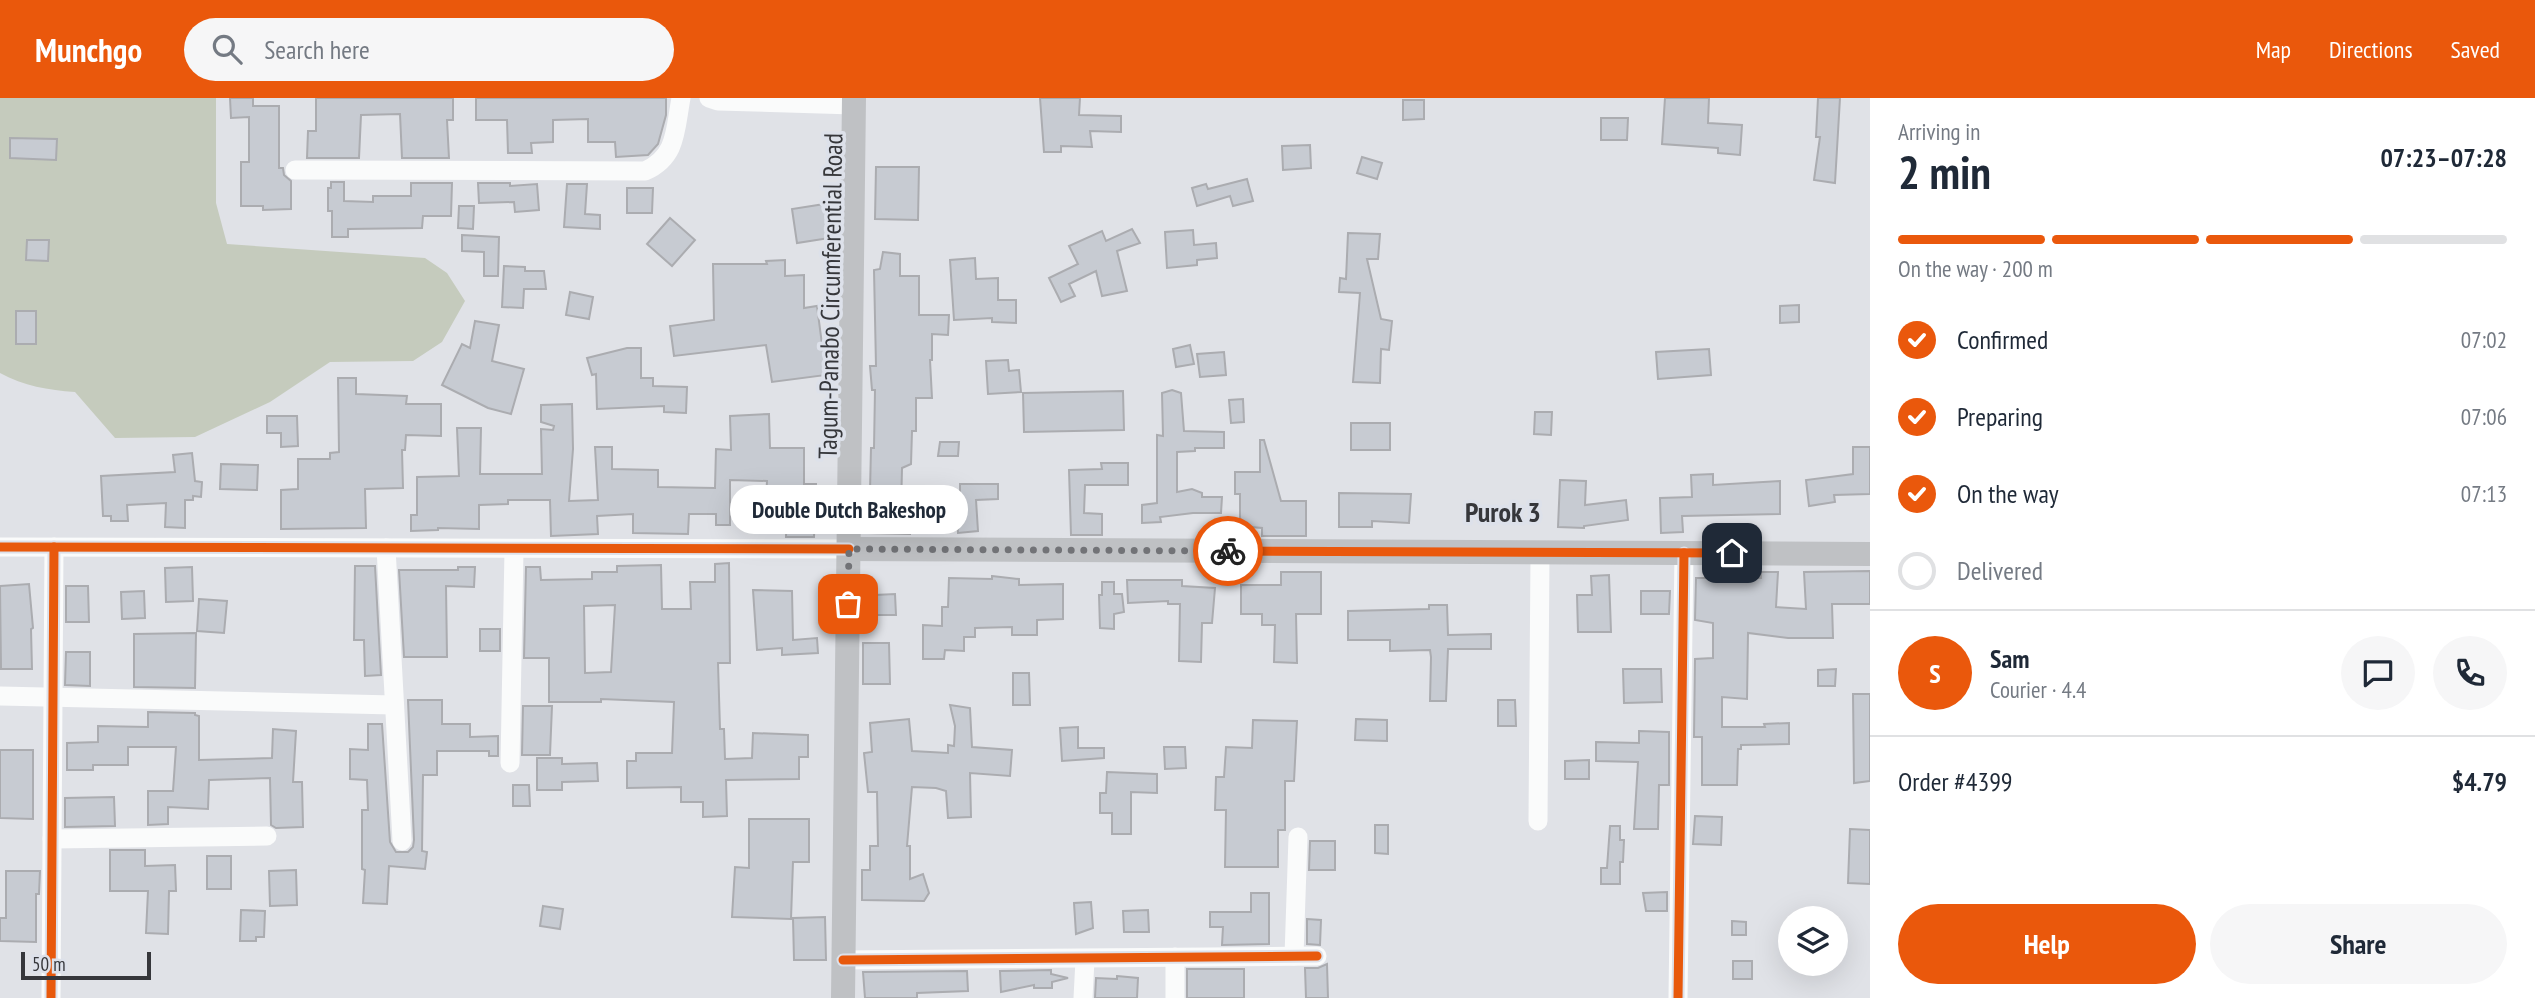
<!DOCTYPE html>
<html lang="en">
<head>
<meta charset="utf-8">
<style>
	:root { --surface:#fff; --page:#f6f6f7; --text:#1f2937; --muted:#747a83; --line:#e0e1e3; --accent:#ea580c }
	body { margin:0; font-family:"PT Sans Narrow",sans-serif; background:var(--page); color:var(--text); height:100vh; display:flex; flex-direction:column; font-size:26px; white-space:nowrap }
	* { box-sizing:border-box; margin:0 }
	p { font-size:23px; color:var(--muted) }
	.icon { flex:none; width:38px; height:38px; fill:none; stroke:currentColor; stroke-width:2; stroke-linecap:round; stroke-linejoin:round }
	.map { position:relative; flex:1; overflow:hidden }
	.details { display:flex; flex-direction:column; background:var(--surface); width:665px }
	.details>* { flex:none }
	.controls { position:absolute; left:1778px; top:808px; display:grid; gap:14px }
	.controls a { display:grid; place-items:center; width:70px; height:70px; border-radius:50%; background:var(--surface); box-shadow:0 7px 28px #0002; font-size:35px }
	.scale { position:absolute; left:21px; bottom:18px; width:130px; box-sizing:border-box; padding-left:7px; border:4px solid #36373b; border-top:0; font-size:19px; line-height:24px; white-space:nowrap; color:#36373b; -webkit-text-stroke:5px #dde1ea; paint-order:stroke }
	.pin { position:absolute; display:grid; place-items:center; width:60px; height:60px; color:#fff; margin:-30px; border-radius:14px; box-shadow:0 4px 10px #0006 }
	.courier { position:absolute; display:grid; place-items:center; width:70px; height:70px; margin:-35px; border:5px solid #ea580c; border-radius:50%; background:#fff; color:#222; box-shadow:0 2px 9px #0007 }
	.bubble { position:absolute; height:49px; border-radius:24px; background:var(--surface); box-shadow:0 7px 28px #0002; font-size:23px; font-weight:700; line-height:49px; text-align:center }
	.summary em { font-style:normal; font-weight:700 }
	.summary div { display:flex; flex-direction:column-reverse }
	.summary { display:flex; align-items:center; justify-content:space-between; height:119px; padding:0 28px }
	h1 { font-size:46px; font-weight:700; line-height:52px }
	.bar { display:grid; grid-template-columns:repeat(4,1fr); gap:10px 7px; align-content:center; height:84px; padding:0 28px }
	.bar i { height:9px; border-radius:5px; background:var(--line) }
	.bar .current { background:var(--accent) }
	.bar p { grid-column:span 4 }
	.line { display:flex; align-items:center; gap:18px; padding:0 28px; border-top:2px solid var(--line) }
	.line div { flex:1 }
	.round { display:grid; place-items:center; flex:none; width:74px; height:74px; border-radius:37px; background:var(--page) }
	ol { padding:0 28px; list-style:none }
	li { display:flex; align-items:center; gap:21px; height:77px }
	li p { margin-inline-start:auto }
	li .icon { padding:7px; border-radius:50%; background:var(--accent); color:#fff; stroke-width:4 }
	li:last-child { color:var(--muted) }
	li i { width:38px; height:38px; border:4px solid var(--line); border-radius:50% }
	.primary-button { display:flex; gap:14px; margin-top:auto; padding:14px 28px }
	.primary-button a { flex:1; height:80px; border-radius:42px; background:var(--accent); color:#fff; font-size:28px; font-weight:700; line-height:80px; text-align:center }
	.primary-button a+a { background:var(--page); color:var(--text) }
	header { display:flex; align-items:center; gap:42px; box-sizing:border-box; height:98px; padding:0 35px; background:var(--accent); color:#fff }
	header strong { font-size:33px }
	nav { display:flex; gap:38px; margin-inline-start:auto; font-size:24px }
	.search { width:490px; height:63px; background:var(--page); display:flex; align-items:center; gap:18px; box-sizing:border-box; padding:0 24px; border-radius:38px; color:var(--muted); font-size:26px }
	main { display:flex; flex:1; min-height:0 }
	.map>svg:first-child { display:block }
	.forest { fill:#c5cbbd }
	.building { fill:#c7cbd2; stroke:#abacb0; stroke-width:2; fill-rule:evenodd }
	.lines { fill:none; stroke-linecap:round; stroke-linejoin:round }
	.minor { stroke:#fafbfb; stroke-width:19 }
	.major { stroke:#bfc1c4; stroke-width:24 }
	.cycleway-casing { stroke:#dde1ea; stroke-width:13 }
	.cycleway { stroke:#e8590c; stroke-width:9 }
	.done { stroke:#727377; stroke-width:7; stroke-dasharray:0 12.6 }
	.route { stroke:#ea580c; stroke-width:9 }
	.labels { text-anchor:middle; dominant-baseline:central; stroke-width:7; stroke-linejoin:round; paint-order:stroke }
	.street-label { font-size:26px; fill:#36373b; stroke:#dde1ea }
	.neighbourhood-label { font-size:28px; font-weight:bold; fill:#36373b; stroke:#dde1ea }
</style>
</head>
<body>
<header>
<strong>Munchgo</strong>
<div class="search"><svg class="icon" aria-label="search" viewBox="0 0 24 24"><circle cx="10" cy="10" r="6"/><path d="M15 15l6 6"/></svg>Search here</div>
<nav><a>Map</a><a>Directions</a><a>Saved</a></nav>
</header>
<main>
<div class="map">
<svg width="1870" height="900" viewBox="0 0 1870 900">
	<rect width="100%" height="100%" fill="#e0e2e7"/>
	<path class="forest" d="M0,0H216V105L227,146L425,160L447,175L465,203L442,244L413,263L330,264L270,304L195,339L115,340L75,294C48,292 24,288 0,275Z"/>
	<g class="building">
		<polygon points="230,0 253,0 253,8 279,8 279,70 283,70 284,77 291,83 291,111 263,112 263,108 241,108 241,64 249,64 249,19 231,20"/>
		<polygon points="316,0 453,0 453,22 447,22 449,60 402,60 400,16 361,17 359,60 307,60 308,33 316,33"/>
		<polygon points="476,0 666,0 666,17 658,46 648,57 616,59 615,44 588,44 588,21 553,22 553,44 531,45 532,55 508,55 507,22 476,22"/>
		<polygon points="1040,0 1080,0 1079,17 1121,18 1121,34 1090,33 1092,49 1061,48 1061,54 1044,54"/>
		<polygon points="1665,0 1709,0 1708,25 1742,27 1740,57 1718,55 1718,50 1662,46"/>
		<polygon points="1818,0 1840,0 1835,85 1814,82 1820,39 1816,39"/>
		<polygon points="1403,2 1424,2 1424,21 1403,22"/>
		<polygon points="1601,20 1628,20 1627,42 1601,42"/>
		<polygon points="10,40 57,41 56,62 10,60"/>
		<polygon points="1310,47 1311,70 1283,72 1282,48"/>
		<polygon points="1362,59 1382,65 1377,81 1357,75"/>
		<polygon points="876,69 919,69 918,122 875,121"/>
		<polygon points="1247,81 1253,103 1233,108 1230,98 1197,108 1192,90 1206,86 1208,91"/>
		<polygon points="331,84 344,84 344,103 373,104 373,98 411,98 411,85 452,85 451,118 423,118 422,130 348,131 348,139 332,139 332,113 328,113 328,90 331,90"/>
		<polygon points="478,85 510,85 510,88 537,86 539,112 515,114 514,104 479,105"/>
		<polygon points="567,86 587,86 585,116 600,117 600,131 564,129"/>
		<polygon points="627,90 653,90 652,115 627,115"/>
		<polygon points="831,105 836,139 797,145 792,111"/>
		<polygon points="459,108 474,108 473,131 458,130"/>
		<polygon points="670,120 695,142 672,168 647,146"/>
		<polygon points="1132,131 1140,145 1117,153 1127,193 1102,198 1096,173 1069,186 1075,198 1061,204 1049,180 1078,166 1069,148 1102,133 1106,143"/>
		<polygon points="1193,132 1194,147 1216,145 1217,160 1197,162 1197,167 1167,170 1165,134"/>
		<polygon points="1348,135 1380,136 1378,161 1367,161 1381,221 1392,223 1389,252 1381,251 1380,285 1353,284 1360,195 1339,194 1340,180 1346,181"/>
		<polygon points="462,137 499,139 498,178 484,178 484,154 462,153"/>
		<polygon points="27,142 49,142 48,163 26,162"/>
		<polygon points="883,154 900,156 900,178 919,178 919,217 949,217 948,237 932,236 932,262 930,262 932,300 916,300 916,333 912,333 911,366 902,370 901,413 910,414 910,436 869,435 873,393 870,393 871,350 874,350 875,292 872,292 870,268 876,268 874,172 880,171"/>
		<polygon points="975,160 976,181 998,180 998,202 1016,202 1016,225 992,224 992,220 954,222 950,162"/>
		<polygon points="785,162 785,178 804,177 804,210 817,208 826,277 772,284 766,247 674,258 670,228 714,222 713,166 767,166 766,163"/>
		<polygon points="504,168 525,169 525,173 544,173 546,191 524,191 523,210 502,209"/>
		<polygon points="570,194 593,199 589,221 566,217"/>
		<polygon points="1799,207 1799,224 1780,225 1780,208"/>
		<rect x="16" y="213" width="20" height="33"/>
		<polygon points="475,223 499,227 492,263 524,271 511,316 488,310 442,287 462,246 470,250"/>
		<polygon points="1190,247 1194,266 1176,269 1173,251"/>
		<polygon points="627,250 641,250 641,280 653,280 653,288 687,289 686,315 664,314 664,308 597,311 596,276 592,277 587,260"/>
		<polygon points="1709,251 1711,277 1658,281 1656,254"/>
		<polygon points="1224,254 1226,277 1200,279 1197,256"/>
		<polygon points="1008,262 1009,273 1019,272 1021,294 988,296 986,263"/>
		<polygon points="338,280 356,280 356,296 407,298 406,306 441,306 441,338 406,337 405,352 402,352 403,390 365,391 366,430 281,431 281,392 298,391 298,361 330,361 330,355 339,354"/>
		<polygon points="1172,292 1181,295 1184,333 1224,334 1224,350 1195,350 1195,353 1177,354 1177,394 1192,391 1202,395 1202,399 1222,399 1221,415 1193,415 1160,419 1161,424 1142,425 1142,407 1157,405 1157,337 1163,338 1162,295"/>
		<polygon points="1123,293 1124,332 1024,334 1023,295"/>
		<polygon points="1243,301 1244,324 1231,325 1229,302"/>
		<polygon points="572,306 573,351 569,403 598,402 595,349 612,349 612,371 658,372 658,389 715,390 716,351 731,352 730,318 769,316 770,350 804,350 804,386 816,386 814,439 786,439 787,402 766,401 767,383 730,382 730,427 716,427 716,416 689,416 688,436 633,435 633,416 597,418 598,436 551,438 550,402 508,402 508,406 479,407 479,431 438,430 438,432 411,433 411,417 417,417 417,379 459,378 457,330 481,330 480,376 542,376 541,331 553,332 554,328 541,324 541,307"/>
		<polygon points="1535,314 1552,314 1551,337 1534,336"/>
		<polygon points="267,318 297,318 298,348 281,349 281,335 267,335"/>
		<rect x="1351" y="325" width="39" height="27"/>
		<polygon points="1260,342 1264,342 1281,403 1306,403 1306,438 1262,438 1262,430 1240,428 1240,396 1235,396 1235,374 1260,374"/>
		<polygon points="940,344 959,344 958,358 938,358"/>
		<polygon points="1853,349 1870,349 1870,396 1834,397 1835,404 1809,408 1806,382 1853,376"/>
		<polygon points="192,355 195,383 202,384 201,399 193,398 193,402 185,402 185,430 165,429 166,405 127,407 128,423 111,423 111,418 103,418 101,378 175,374 173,357"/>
		<polygon points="1101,365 1128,365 1128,387 1085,387 1084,415 1102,416 1102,437 1071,437 1069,372 1102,371"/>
		<polygon points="221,366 258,367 257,392 220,391"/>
		<polygon points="1713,376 1713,387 1780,383 1780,416 1682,418 1683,434 1661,435 1660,400 1692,399 1691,377"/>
		<polygon points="1560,382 1586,383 1585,407 1626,402 1628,422 1584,428 1584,430 1558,429"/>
		<polygon points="960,386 998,386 998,401 976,402 978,433 958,435 956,405 960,405"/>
		<polygon points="1339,395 1411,396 1409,425 1372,423 1372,429 1339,429"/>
		<path d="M729,465L730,565H718L720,631H724L725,661L752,660L753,635L808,637V659H799V681L726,682L727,718L703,719V704H681V689L627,690V663H636V655H672L674,604L601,601V604H549V560H524L526,469H540L541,482L592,481V474H617V468L661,467L662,511H691L690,484H715V466ZM615,507L611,574L585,575L584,508Z"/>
		<polygon points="355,468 375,468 381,577 365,578 364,542 354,542"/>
		<polygon points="192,469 193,503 166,504 165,470"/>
		<polygon points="458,469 475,469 474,489 446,488 447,559 404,559 399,472 458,472"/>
		<polygon points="1870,473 1870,506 1832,506 1833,540 1788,540 1748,535 1747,601 1722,599 1722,629 1765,629 1764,626 1789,625 1789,646 1741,647 1741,651 1738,651 1737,687 1702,687 1702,639 1694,639 1695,561 1713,560 1713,525 1695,522 1696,480 1761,480 1761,474 1778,474 1776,509 1806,511 1804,474"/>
		<polygon points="1281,474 1321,474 1321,516 1296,516 1297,565 1274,564 1275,527 1262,527 1262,516 1241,516 1241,487 1281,487"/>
		<polygon points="1609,477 1611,534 1578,534 1577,497 1592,497 1591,478"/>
		<polygon points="992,478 1019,481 1019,487 1063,486 1063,521 1037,522 1037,537 1012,537 1012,529 975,530 975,539 964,539 964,553 945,552 944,561 923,561 923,527 942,528 942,509 948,509 949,480 992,481"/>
		<polygon points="1127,482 1182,482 1182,488 1215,490 1212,525 1202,525 1201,564 1179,563 1180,506 1168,506 1168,503 1128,505"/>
		<polygon points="1102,484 1114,484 1114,496 1122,496 1124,514 1114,516 1114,531 1100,530 1099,497 1102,497"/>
		<polygon points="29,486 33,530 31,531 32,571 1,571 0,488"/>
		<polygon points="66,488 88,488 89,524 66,524"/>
		<polygon points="753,492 792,493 793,542 817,540 818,555 782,557 782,550 757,552"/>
		<polygon points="144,493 145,520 122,521 121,494"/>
		<polygon points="1641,493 1670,493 1669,516 1641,516"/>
		<polygon points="895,496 896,517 875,517 875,497"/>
		<polygon points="199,501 227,503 224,535 197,533"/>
		<polygon points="1429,507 1447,507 1448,537 1491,536 1491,551 1448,551 1446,603 1430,603 1431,559 1430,552 1390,553 1390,542 1348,542 1348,513 1429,511"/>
		<rect x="480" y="531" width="20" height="22"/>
		<polygon points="196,535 195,590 134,589 134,536"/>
		<polygon points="863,545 889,545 890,586 863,586"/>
		<polygon points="66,554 90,554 90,588 65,587"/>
		<polygon points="1623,571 1661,571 1662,604 1624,605"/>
		<polygon points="1836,571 1835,588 1818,588 1818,572"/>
		<polygon points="1013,575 1029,575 1030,607 1013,607"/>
		<polygon points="1853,596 1870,596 1870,683 1854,685"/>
		<polygon points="408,602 442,602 442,626 470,626 470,639 498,638 498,658 489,658 489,653 437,653 437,677 423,677 422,753 427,754 425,771 389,768 387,806 363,805 365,772 362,771 362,712 368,712 367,682 350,681 350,651 368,652 368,626 382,626 390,744 396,754 408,754 413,749 414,742"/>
		<polygon points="1498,602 1515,602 1516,628 1498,628"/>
		<polygon points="950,607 970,610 972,649 1012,652 1010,678 970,675 971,719 948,720 946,693 936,690 912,689 907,748 910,748 910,781 923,776 929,795 924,803 862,802 862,772 870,772 870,748 878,748 877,694 868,694 864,655 872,654 870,625 909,621 912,653 948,655 948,647 954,648 955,628"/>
		<polygon points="523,608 552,608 550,657 522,657"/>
		<polygon points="148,614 195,615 195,617 199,618 199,662 272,660 273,631 296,633 293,684 302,684 303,729 276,730 271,727 270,680 209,682 208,711 168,709 168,726 148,727 148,693 173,693 176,649 128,649 128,667 93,667 93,672 67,672 67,645 98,644 98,628 148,629"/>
		<polygon points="1356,621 1387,622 1387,643 1355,642"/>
		<polygon points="1253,622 1297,623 1294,683 1285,683 1285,732 1278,732 1278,769 1225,769 1226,712 1215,712 1216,679 1224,679 1226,649 1252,650"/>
		<polygon points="1078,629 1078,650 1104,650 1104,660 1062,663 1060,630"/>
		<polygon points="1639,633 1669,634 1669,687 1659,687 1658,731 1634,731 1638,664 1596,663 1596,644 1639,645"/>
		<polygon points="1164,649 1185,649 1186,670 1165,671"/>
		<polygon points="0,652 33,652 33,721 0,720"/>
		<polygon points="537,660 562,660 562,666 597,665 598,683 562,684 562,692 537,692"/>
		<polygon points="1589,662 1589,681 1565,681 1565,663"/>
		<polygon points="1107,674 1157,676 1157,695 1131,694 1131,736 1112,736 1112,715 1100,715 1100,695 1106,695"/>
		<polygon points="513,687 529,687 530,708 513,708"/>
		<polygon points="114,699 115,728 65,729 65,700"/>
		<polygon points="1695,718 1722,719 1721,747 1693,746"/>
		<polygon points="749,721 809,721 809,764 793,764 791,821 732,819 735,769 749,770"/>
		<polygon points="1375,727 1388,727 1388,756 1375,755"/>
		<polygon points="1610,728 1620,728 1620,742 1624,742 1623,764 1620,764 1620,786 1601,786 1601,770 1607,770"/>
		<polygon points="1850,731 1870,732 1870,786 1848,785"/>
		<polygon points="1310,743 1335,743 1335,772 1309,772"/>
		<polygon points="110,752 145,752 145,768 175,767 176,793 169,793 168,836 146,835 148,793 110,793"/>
		<rect x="207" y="758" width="24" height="33"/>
		<polygon points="296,772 297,807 270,808 269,773"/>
		<polygon points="6,773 40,773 39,796 36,796 36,844 0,843 0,820 6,820"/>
		<polygon points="1667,794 1667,813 1646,813 1643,795"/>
		<polygon points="1251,795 1269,795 1269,846 1222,847 1223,829 1210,829 1210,814 1251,814"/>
		<polygon points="1091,804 1093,830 1076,836 1074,805"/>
		<polygon points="543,808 563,811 560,831 540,828"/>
		<polygon points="241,812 265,813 264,839 256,839 256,843 240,843"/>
		<polygon points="1148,812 1149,834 1124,834 1123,813"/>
		<polygon points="825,819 826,862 794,862 793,820"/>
		<polygon points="1307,821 1321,822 1320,847 1307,846"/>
		<polygon points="1732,823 1746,824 1746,837 1732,837"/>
		<rect x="1733" y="863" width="19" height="18"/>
		<polygon points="1327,866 1328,900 1306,900 1305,870 1318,870"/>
		<rect x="1187" y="871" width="57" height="29"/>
		<polygon points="1051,872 1051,876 1068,880 1052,884 1052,890 1034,890 1034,887 1001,894 1000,873"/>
		<polygon points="967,873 968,893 917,895 917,900 865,900 863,874"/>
		<polygon points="1117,878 1138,880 1137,900 1095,900 1096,880 1117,881"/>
	</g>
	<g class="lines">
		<g class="minor">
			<polyline points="709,0 718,3 854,7"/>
			<path d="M295,72L645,73C677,59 675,32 681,0"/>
			<polyline points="0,449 849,451"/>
			<polyline points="386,450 402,743"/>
			<polyline points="0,598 394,607"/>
			<polyline points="510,665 514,452"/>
			<polyline points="1538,723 1540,454"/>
			<polyline points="52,741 267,738"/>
			<polyline points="1294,858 1298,739"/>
			<polyline points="843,862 1317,858"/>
			<polyline points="51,900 54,449"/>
			<polyline points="1083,900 1085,862"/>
			<polyline points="1175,900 1175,859"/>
			<polyline points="1678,900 1684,455"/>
		</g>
		<g class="major">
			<polyline points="849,451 1870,456"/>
			<polyline points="843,900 854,0"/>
		</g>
		<g class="cycleway-casing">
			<g id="cycleway">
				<polyline points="0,449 849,451"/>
				<polyline points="843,862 1317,858"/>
				<polyline points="51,900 54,449"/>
				<polyline points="1678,900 1684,455"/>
			</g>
		</g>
		<use href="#cycleway" class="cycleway"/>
	</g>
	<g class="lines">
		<polyline class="done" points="848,506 849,451 1228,453"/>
		<polyline class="route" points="1228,453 1732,455"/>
	</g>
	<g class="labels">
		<g class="street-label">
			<text transform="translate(830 198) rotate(-89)">Tagum-Panabo Circumferential Road</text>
		</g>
		<g class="neighbourhood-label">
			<text x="1503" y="413">Purok 3</text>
		</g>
	</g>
</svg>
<div class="controls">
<a><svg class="icon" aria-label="layers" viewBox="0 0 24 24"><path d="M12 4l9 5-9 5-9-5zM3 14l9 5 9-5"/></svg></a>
</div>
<div class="scale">50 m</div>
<div class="pin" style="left:848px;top:506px;background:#ea580c"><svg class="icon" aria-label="bag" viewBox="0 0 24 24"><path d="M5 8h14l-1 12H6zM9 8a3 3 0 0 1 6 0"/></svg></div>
<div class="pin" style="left:1732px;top:455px;background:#1f2937"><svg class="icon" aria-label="home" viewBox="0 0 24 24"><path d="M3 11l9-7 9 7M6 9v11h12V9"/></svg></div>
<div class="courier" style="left:1228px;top:453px"><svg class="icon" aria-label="bike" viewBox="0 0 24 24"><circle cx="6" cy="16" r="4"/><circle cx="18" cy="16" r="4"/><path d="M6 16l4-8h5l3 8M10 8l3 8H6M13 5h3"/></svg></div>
<div class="bubble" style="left:730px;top:387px;width:238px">Double Dutch Bakeshop</div>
</div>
<section class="details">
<div class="summary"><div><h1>2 min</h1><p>Arriving in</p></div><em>07:23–07:28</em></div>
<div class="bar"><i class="current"></i><i class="current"></i><i class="current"></i><i></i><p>On the way · 200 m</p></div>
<ol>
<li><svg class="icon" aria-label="check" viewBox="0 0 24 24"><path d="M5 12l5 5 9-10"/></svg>Confirmed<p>07:02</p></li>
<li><svg class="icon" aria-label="check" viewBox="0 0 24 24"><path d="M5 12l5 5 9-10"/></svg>Preparing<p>07:06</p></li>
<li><svg class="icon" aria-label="check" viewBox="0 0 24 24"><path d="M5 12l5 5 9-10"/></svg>On the way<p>07:13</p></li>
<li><i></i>Delivered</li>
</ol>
<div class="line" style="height:126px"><b class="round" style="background:var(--accent);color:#fff">S</b><div><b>Sam</b><p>Courier · 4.4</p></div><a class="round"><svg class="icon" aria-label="chat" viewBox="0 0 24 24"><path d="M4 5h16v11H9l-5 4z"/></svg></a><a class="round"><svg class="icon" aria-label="phone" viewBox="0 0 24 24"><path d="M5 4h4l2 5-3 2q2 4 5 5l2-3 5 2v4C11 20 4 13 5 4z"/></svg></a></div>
<div class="line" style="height:91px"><div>Order #4399</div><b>$4.79</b></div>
<div class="primary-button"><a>Help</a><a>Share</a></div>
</section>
</main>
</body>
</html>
